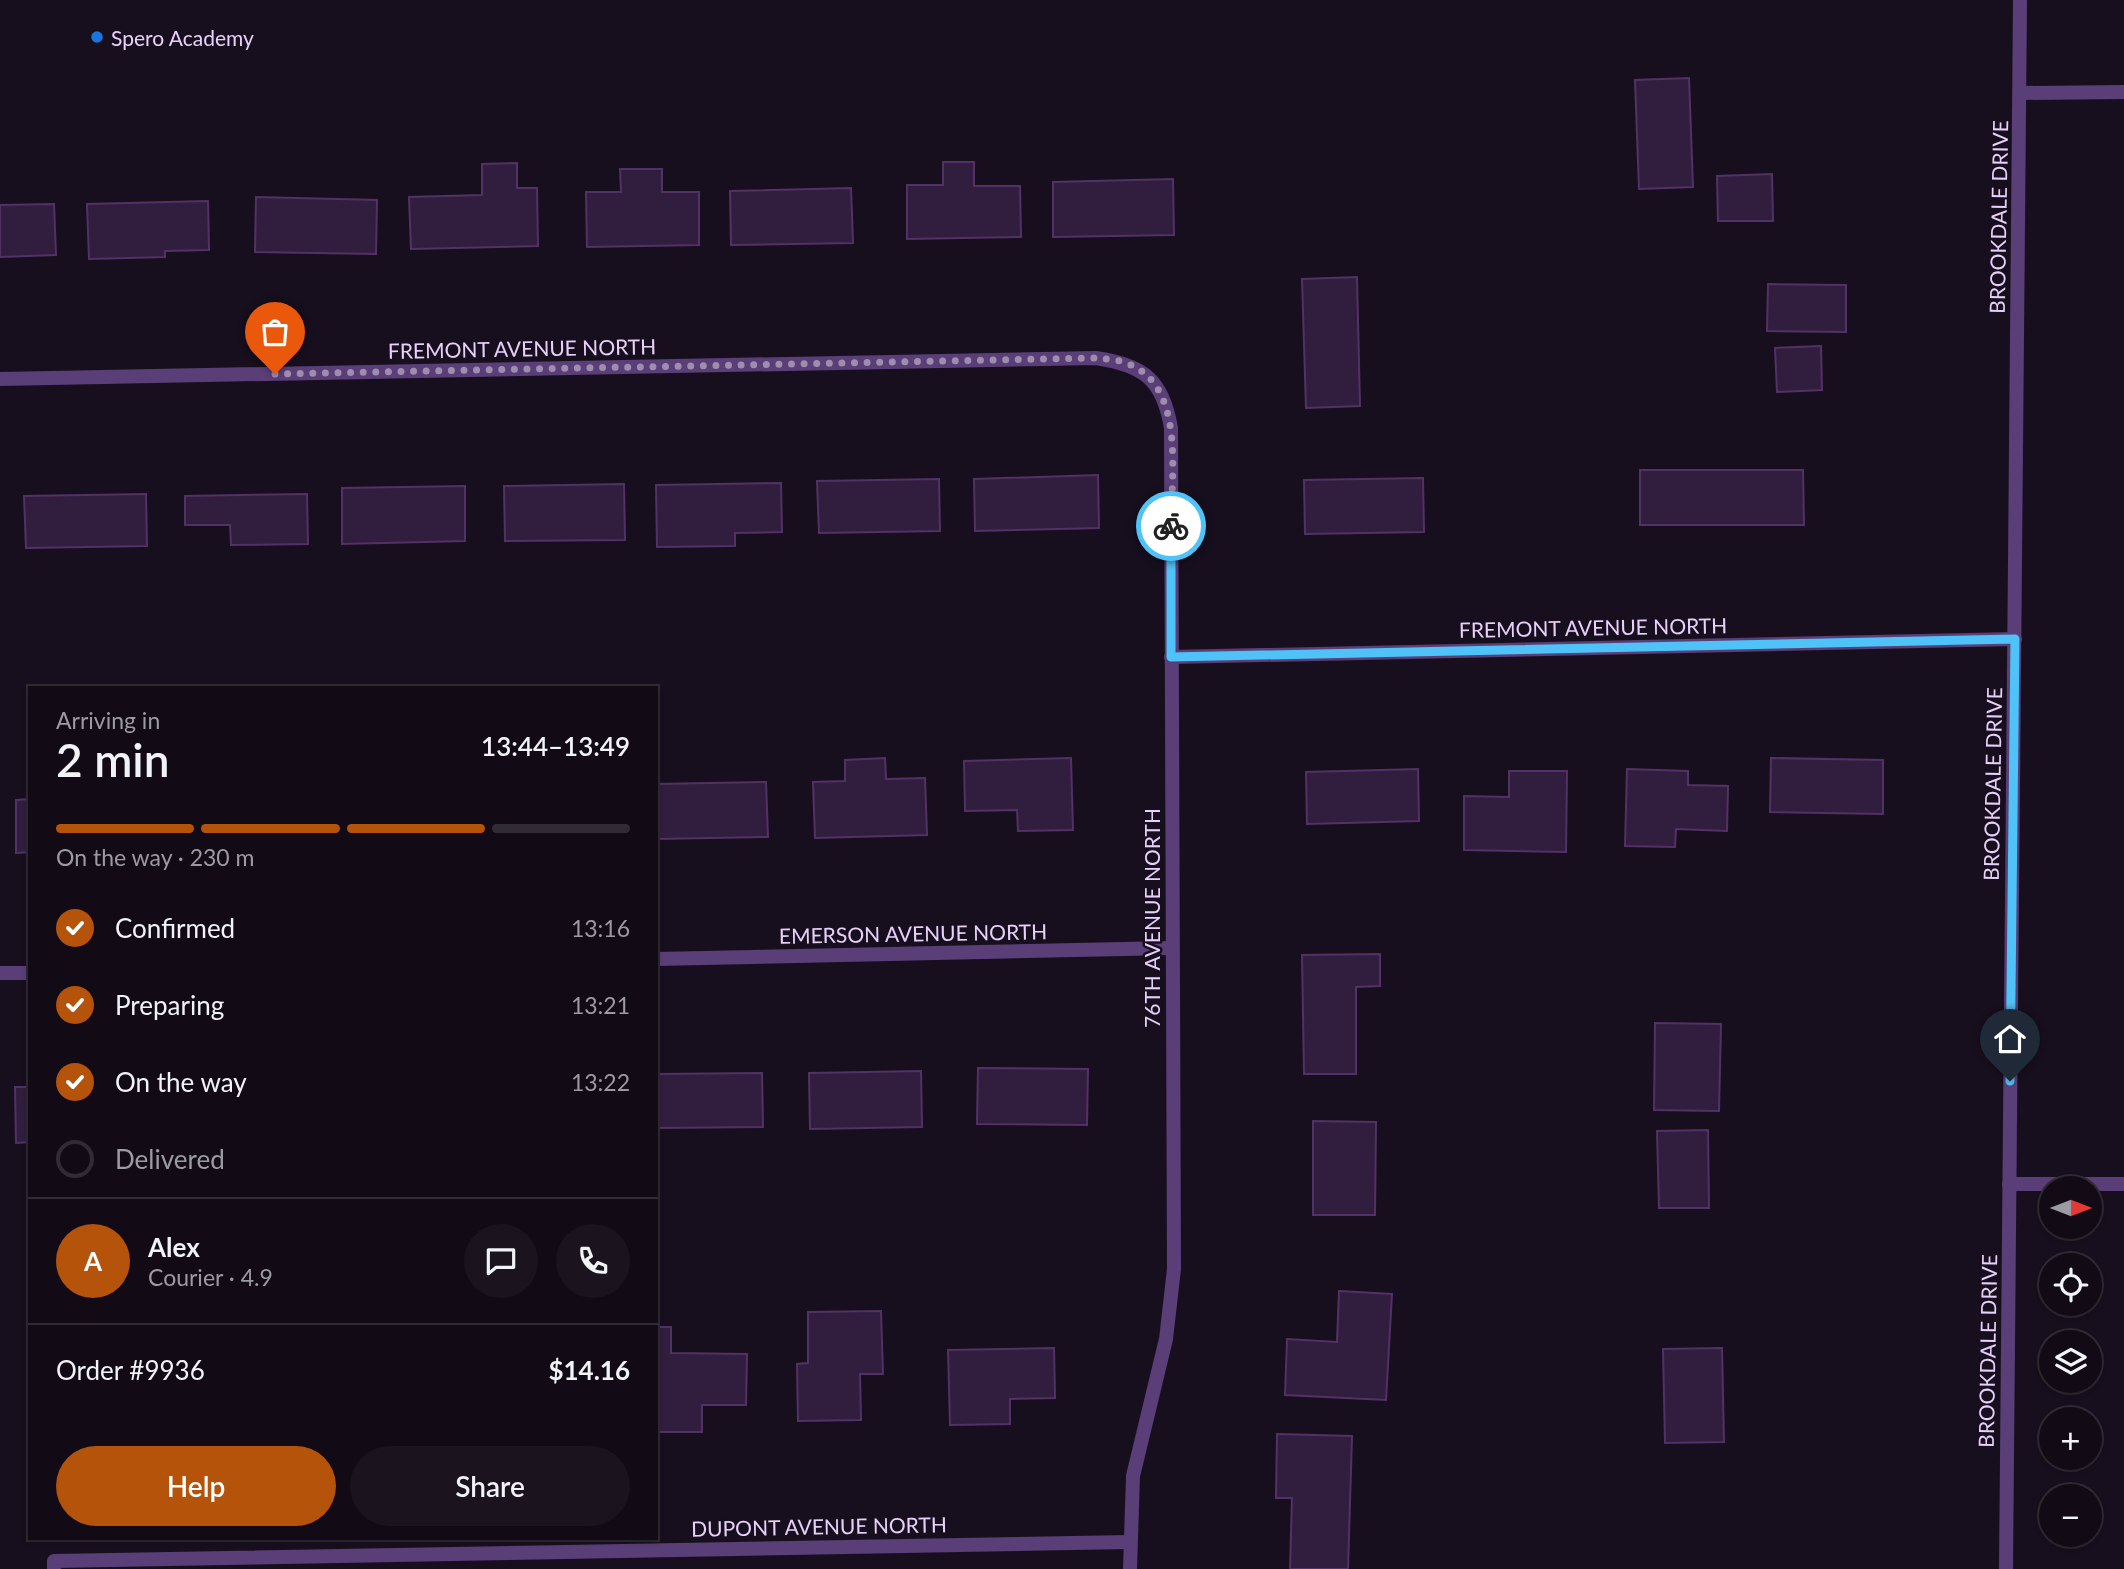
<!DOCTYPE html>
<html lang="en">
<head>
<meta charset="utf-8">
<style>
	:root { --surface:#120b16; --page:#1b141f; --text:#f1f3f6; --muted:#9c9ba1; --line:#312b35; --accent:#b45309 }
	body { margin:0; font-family:Lato,sans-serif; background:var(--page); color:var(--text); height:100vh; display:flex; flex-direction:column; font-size:26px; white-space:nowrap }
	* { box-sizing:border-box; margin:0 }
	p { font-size:23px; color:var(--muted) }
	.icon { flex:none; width:38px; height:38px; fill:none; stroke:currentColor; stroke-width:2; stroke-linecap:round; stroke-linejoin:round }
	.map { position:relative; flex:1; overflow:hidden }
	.panel { position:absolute; left:28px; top:686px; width:630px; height:854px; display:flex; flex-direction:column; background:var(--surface); border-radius:0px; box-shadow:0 2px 5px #0004,0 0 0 2px var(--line) }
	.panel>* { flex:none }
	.needle { width:46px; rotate:90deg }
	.fabs { position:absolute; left:2039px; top:1176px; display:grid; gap:14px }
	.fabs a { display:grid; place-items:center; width:63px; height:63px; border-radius:50%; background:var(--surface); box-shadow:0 2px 5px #0004,0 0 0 2px var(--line); font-size:35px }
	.pin { position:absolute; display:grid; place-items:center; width:60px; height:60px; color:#fff; margin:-72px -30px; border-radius:50% 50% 50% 0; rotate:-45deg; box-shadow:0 0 7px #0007 }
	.pin .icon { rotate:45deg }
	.courier { position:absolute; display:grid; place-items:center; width:70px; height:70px; margin:-35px; border:5px solid #4fc3f7; border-radius:50%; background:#fff; color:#222; box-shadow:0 2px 9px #0007 }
	.head em { font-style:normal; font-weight:600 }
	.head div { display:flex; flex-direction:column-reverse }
	.head { display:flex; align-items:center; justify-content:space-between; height:119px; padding:0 28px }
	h1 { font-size:46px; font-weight:600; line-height:52px }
	.bar { display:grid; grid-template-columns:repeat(4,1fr); gap:10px 7px; align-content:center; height:84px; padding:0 28px }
	.bar i { height:9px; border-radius:5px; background:var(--line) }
	.bar .current { background:var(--accent) }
	.bar p { grid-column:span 4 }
	.line { display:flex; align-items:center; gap:18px; padding:0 28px; border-top:2px solid var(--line) }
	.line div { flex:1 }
	.round { display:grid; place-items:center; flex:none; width:74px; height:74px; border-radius:37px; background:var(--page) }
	ol { padding:0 28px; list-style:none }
	li { display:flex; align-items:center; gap:21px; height:77px }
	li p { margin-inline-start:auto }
	li .icon { padding:7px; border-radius:50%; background:var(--accent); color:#fff; stroke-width:4 }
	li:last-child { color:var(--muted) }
	li i { width:38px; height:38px; border:4px solid var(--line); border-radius:50% }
	.button { display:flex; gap:14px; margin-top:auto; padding:14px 28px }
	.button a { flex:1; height:80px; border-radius:42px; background:var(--accent); color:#fff; font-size:28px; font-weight:600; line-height:80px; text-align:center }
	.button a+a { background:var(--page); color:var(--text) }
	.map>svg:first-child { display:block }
	.building { fill:#311d3d; stroke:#523166; stroke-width:2 }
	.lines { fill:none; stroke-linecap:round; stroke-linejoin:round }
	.minor { stroke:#593e78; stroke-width:14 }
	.tertiary { stroke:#593e78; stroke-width:14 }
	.done { stroke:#9f8dad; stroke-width:7; stroke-dasharray:0 12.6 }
	.route { stroke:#4fc3f7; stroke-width:9 }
	.poi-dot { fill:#1876de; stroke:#180f1e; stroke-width:2.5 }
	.labels { text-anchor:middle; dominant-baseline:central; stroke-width:5; stroke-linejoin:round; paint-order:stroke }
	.poi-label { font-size:21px; fill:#e7d1fa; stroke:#180f1e; text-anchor:start }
	.street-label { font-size:21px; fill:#e7d1fa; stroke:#180f1e }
</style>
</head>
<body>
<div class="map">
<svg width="2124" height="1569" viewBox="0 0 2124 1569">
	<rect width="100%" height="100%" fill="#180f1e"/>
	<g class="building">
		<polygon points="1689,78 1693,187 1639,189 1635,80"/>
		<polygon points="943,162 974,162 974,186 1020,186 1021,237 907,239 907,185 943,185"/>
		<polygon points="517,163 517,188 537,188 538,246 411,249 409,197 482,195 482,164"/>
		<polygon points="620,169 662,169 662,192 699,192 699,245 587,247 586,192 621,192"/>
		<polygon points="1772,174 1773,221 1718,221 1717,176"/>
		<polygon points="1173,179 1174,235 1053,237 1053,182"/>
		<polygon points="851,188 853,243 731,245 730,191"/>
		<polygon points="256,197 377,200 376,254 255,252"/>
		<polygon points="208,201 209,250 165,251 165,257 89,259 87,204"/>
		<polygon points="54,204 56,255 0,257 0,205"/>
		<polygon points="1357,277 1360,406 1306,408 1302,279"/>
		<polygon points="1768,284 1846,285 1846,332 1767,331"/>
		<polygon points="1821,346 1822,390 1777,392 1775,348"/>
		<polygon points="1640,470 1803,470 1804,525 1640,525"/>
		<polygon points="1098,475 1099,528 975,531 974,479"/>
		<polygon points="1423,478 1424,532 1305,534 1304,480"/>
		<polygon points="939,479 940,531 819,533 817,481"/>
		<polygon points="781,483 782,532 735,533 735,546 657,547 656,485"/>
		<polygon points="624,484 625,540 505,541 504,486"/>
		<polygon points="465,486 465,541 342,544 342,488"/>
		<polygon points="146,494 147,546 26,548 24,496"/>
		<polygon points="307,494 308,544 231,545 230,525 185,525 185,496"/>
		<polygon points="885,758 886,779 925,778 927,835 815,838 813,782 845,781 845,760"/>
		<polygon points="1071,758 1073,830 1018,831 1017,810 965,811 964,761"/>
		<polygon points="1771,758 1883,760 1883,814 1770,812"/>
		<polygon points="1418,769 1419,821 1307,824 1306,772"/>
		<polygon points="1627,769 1688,771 1688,785 1728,786 1727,831 1676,829 1675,847 1625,846"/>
		<polygon points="1509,771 1567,771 1566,852 1464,850 1464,796 1509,797"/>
		<polygon points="766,782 768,837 656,839 656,784"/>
		<polygon points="30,799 30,852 16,853 16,800"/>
		<polygon points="1380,954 1380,986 1356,987 1356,1074 1304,1074 1302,955"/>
		<polygon points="1655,1023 1721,1024 1719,1111 1654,1110"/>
		<polygon points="978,1068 1088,1069 1087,1125 977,1124"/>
		<polygon points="921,1071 922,1127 810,1129 809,1073"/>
		<polygon points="762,1073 763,1127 656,1128 656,1074"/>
		<polygon points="15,1087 30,1087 30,1142 16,1143"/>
		<polygon points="1313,1121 1376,1122 1375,1215 1313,1215"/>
		<polygon points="1708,1130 1709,1208 1659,1208 1657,1131"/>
		<polygon points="1339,1291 1392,1294 1386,1400 1285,1395 1287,1339 1337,1342"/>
		<polygon points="881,1311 883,1374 860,1374 861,1420 798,1421 797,1364 808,1363 808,1312"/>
		<polygon points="656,1327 671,1327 671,1353 747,1354 746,1405 702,1405 702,1432 656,1432"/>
		<polygon points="1054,1348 1055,1398 1010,1399 1010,1424 950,1425 948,1350"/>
		<polygon points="1722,1348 1724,1442 1665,1443 1663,1349"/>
		<polygon points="1277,1434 1352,1436 1348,1569 1290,1569 1292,1498 1276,1498"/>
	</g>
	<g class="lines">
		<g class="minor">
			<polyline points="2020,93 2124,92"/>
			<path d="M0,379L1096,358C1144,365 1163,380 1171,428L1174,1269L1166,1339L1133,1476L1130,1569"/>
			<polyline points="1171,657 2015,639"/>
			<polyline points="656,959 1171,948"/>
			<polyline points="0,973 30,973"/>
			<polyline points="2009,1184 2124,1184"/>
			<polyline points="54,1569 54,1561 1130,1542"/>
		</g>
		<polyline class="tertiary" points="2006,1569 2020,0"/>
	</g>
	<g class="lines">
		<path class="done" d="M275,374L1096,358C1104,359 1114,359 1123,362C1187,381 1171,475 1171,526"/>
		<polyline class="route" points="1171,526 1171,657 2015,639 2010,1081"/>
	</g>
	<circle class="poi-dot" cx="97" cy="37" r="7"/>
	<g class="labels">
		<g class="poi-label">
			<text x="111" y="37">Spero Academy</text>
		</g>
		<g class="street-label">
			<text transform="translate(1998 217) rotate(-89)">BROOKDALE DRIVE</text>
			<text transform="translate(522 348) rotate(-1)">FREMONT AVENUE NORTH</text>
			<text transform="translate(1593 627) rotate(-1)">FREMONT AVENUE NORTH</text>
			<text transform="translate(1992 784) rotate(-89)">BROOKDALE DRIVE</text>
			<text transform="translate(1151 918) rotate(-90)">76TH AVENUE NORTH</text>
			<text transform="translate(913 933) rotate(-1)">EMERSON AVENUE NORTH</text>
			<text transform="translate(1987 1351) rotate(-89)">BROOKDALE DRIVE</text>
			<text transform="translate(819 1526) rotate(-1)">DUPONT AVENUE NORTH</text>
		</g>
	</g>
</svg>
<div class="fabs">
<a><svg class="needle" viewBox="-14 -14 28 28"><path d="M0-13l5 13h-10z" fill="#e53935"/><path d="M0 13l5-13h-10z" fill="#9c9ba1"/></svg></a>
<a><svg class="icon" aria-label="locate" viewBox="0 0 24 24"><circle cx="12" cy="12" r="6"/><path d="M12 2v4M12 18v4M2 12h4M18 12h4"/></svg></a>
<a><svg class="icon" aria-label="layers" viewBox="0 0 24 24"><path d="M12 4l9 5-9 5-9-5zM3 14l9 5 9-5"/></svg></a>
<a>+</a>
<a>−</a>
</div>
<div class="pin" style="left:275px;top:374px;background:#ea580c"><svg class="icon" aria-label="bag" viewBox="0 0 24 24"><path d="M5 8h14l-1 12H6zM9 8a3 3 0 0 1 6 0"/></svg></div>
<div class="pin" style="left:2010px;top:1081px;background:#1f2937"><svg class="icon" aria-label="home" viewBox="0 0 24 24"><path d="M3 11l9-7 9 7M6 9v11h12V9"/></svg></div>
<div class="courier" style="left:1171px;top:526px"><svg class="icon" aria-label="bike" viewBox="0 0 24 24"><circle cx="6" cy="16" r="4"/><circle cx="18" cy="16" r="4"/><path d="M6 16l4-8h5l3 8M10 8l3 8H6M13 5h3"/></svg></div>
<section class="panel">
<div class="head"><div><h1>2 min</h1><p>Arriving in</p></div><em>13:44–13:49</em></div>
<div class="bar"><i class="current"></i><i class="current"></i><i class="current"></i><i></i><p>On the way · 230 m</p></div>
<ol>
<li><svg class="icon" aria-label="check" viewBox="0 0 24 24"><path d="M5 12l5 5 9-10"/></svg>Confirmed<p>13:16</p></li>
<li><svg class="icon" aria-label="check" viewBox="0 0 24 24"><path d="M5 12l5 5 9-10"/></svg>Preparing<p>13:21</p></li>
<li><svg class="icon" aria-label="check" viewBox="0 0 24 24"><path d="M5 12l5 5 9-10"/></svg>On the way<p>13:22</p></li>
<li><i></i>Delivered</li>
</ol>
<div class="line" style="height:126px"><b class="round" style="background:var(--accent);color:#fff">A</b><div><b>Alex</b><p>Courier · 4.9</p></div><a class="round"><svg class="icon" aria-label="chat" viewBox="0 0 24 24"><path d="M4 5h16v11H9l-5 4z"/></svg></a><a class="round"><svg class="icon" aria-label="phone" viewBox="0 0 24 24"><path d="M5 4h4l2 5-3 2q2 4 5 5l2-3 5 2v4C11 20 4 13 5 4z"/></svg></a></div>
<div class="line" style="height:91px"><div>Order #9936</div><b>$14.16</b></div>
<div class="button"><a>Help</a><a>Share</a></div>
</section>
</div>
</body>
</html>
